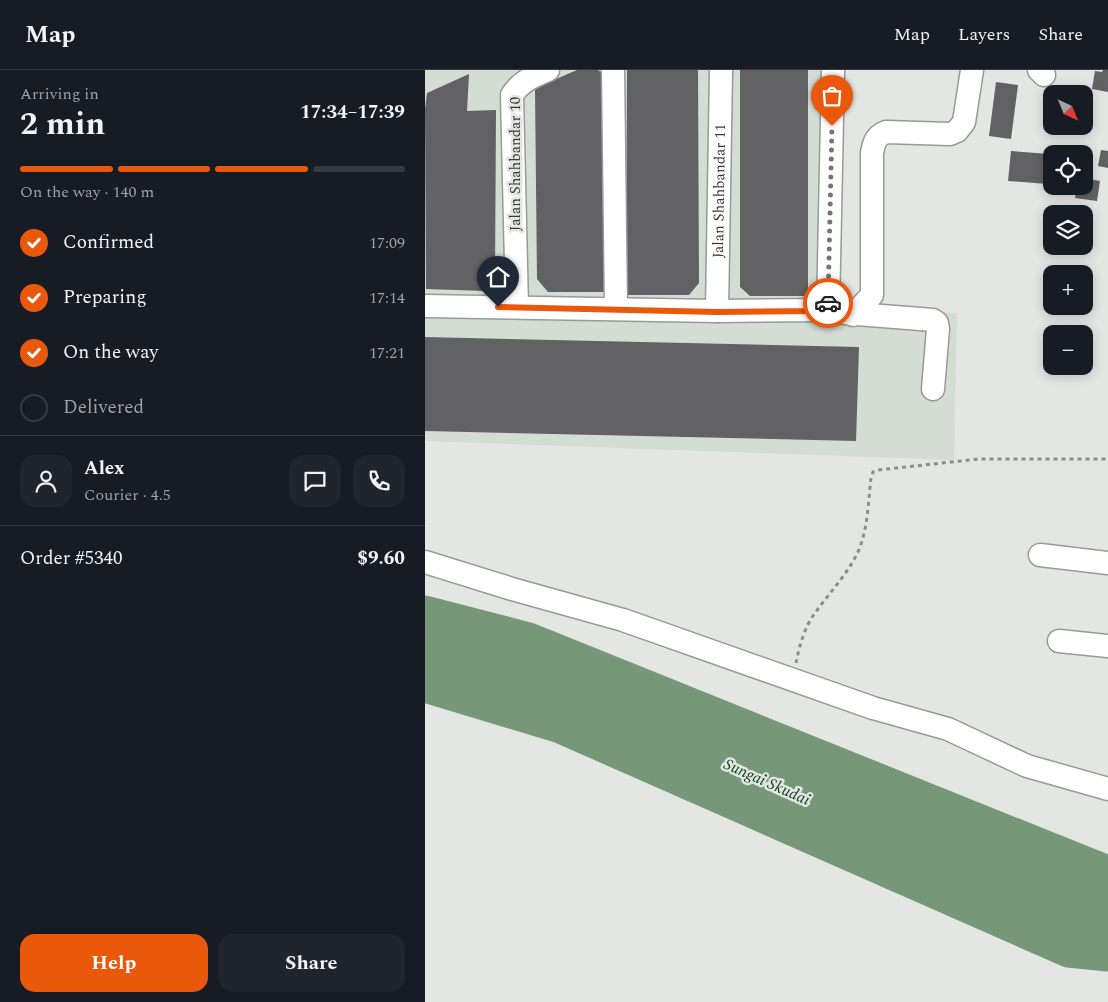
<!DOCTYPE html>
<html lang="en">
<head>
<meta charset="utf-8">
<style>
	:root { --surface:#171b24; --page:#20242c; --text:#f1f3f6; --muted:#9ea1a6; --line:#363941; --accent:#ea580c }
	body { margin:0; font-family:Spectral,serif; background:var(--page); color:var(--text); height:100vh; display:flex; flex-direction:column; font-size:19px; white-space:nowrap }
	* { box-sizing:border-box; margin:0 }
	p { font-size:16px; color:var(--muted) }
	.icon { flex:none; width:28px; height:28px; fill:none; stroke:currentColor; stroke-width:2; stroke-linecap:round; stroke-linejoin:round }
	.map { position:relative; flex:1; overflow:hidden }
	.details { display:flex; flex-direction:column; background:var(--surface); width:425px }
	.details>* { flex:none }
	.needle { width:32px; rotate:136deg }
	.controls { position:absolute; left:618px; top:15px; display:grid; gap:10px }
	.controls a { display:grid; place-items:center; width:50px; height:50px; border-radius:10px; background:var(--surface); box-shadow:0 2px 12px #0003; font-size:25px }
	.pin { position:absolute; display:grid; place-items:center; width:42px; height:42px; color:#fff; margin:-51px -21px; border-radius:50% 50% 50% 0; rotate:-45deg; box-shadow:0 0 5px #0007 }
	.pin .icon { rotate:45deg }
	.courier { position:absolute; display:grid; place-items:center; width:50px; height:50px; margin:-25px; border:4px solid #ea580c; border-radius:50%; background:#fff; color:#222; box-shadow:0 1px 6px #0007 }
	.head em { font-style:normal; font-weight:700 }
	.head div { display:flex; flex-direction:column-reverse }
	.head { display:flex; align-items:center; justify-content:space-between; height:85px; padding:0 20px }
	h1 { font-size:32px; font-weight:700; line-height:38px }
	.bar { display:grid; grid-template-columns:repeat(4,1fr); gap:8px 5px; align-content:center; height:60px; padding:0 20px }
	.bar i { height:6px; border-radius:4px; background:var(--line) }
	.bar .on { background:var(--accent) }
	.bar p { grid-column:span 4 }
	.line { display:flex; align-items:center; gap:12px; padding:0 20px; border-top:1px solid var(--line) }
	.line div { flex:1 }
	.round { display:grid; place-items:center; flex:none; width:52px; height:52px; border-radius:15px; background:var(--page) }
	ol { padding:0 20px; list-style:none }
	li { display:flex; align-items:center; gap:15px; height:55px }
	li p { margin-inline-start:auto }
	li .icon { padding:5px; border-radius:50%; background:var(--accent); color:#fff; stroke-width:4 }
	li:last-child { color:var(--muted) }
	li i { width:28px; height:28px; border:2px solid var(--line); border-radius:50% }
	.action { display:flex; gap:10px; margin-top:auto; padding:10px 20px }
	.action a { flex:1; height:58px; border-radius:15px; background:var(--accent); color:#fff; font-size:20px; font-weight:700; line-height:58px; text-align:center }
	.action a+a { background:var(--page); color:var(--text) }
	header { display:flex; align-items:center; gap:30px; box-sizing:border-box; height:70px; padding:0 25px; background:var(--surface); border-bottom:1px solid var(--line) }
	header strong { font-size:24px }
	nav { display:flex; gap:28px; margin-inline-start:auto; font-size:18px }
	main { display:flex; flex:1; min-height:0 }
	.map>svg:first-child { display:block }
	.built { fill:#d4ddd4 }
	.water { fill:#779779 }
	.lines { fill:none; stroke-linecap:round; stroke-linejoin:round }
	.river { stroke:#779779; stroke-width:29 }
	.building { fill:#626164 }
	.minor-casing { stroke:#979a97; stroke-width:25 }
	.path { stroke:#8b8d8b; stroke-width:3; stroke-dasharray:4 4; stroke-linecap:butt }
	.minor { stroke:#fff; stroke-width:22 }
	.done { stroke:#747674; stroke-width:5; stroke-dasharray:0 9 }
	.route { stroke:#ea580c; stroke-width:6 }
	.labels { text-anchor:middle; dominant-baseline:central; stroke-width:5; stroke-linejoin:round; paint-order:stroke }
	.street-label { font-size:15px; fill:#393a39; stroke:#e3e6e3 }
	.water-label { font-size:16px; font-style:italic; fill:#0a3e15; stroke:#e3e6e3 }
</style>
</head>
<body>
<header>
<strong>Map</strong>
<nav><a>Map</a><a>Layers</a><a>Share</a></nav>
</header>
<main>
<section class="details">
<div class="head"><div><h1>2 min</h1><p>Arriving in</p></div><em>17:34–17:39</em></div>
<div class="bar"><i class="on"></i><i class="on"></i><i class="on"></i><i></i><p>On the way · 140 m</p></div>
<ol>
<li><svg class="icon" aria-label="check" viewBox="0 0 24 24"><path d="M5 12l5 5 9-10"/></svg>Confirmed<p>17:09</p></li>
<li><svg class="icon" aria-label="check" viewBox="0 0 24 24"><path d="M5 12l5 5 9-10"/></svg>Preparing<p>17:14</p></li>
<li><svg class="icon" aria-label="check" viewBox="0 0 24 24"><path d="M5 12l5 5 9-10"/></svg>On the way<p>17:21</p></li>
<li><i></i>Delivered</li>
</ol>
<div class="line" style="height:90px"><a class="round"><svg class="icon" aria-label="person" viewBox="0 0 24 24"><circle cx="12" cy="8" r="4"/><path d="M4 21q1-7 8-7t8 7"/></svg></a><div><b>Alex</b><p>Courier · 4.5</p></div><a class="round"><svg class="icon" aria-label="chat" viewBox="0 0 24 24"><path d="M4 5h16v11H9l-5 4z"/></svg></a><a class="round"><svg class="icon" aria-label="phone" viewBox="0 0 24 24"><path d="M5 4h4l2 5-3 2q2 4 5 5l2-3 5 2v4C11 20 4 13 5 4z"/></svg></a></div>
<div class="line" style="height:65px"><div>Order #5340</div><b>$9.60</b></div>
<div class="action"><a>Help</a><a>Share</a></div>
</section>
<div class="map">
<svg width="683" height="932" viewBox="0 0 683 932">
	<rect width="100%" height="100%" fill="#e3e6e3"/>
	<polygon class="built" points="0,0 414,0 407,220 425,225 425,237 532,243 529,390 0,371"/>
	<polygon class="water" points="0,540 104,567 683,800 683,887 643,883 135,660 0,618"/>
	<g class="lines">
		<g class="river">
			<polyline points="0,540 104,567 683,800"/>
			<polyline points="0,618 135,659 643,883 683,887"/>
		</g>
	</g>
	<g class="building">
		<polygon points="152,0 173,0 180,5 181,222 123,222 112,209 110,18"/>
		<polygon points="202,0 273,0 274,213 264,225 201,225"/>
		<polygon points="315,0 383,0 383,226 325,226 315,217"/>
		<polygon points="678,0 683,0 683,22 667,19 670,1 677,2"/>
		<polygon points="44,4 42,41 71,40 70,213 60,221 1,219 0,39 2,23"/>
		<polygon points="571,12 593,15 586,69 564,66"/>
		<polygon points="676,80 683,81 683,98 673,96"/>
		<polygon points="586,81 624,84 622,114 583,111"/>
		<polygon points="659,108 675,111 672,131 650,128 652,116 659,116"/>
		<polygon points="0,267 434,277 431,371 0,361"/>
	</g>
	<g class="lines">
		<g class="minor-casing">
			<g id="minor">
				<polyline points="188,0 191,239"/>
				<polyline points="614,0 619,5"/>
				<polyline points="0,236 292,241 403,240 408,0"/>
				<path d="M92,237L87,25C96,11 109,6 123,0"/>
				<path id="s1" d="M292,241L296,0"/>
				<polyline points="419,243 508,250 512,253 513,259 508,319"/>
				<path d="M428,245L447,225V83C449,72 451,66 461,62L525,64L532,61L539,52L547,0"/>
				<polyline points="615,485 683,493"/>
				<polyline points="0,492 87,519 198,550 448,638 523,659 602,696 683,719"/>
				<polyline points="634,571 683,576"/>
			</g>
		</g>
		<path class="path" d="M371,593C374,577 380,556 390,543C404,523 421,506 432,484C443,461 443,433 446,408L448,402L453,400L554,389H683"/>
		<use href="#minor" class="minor"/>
	</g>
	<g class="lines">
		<polyline class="done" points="403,233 407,56"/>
		<polyline class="route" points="73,237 292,242 394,241 403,240 403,233"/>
	</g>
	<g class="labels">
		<g class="street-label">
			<text transform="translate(90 94) rotate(-90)">Jalan Shahbandar 10</text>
			<text stroke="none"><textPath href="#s1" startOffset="120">Jalan Shahbandar 11</textPath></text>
		</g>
		<g class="water-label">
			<text transform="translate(342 712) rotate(24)">Sungai Skudai</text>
		</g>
	</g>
</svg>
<div class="controls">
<a><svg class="needle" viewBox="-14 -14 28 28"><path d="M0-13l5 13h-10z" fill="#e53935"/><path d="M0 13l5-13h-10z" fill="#9ea1a6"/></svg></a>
<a><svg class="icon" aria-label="locate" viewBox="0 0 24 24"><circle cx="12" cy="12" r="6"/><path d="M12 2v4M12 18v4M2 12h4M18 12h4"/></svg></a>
<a><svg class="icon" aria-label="layers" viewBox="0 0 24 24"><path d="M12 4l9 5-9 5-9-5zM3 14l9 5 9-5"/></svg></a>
<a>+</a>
<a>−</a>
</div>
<div class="pin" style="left:407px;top:56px;background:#ea580c"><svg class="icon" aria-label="bag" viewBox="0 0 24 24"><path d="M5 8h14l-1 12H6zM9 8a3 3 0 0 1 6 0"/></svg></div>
<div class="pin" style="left:73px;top:237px;background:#1f2937"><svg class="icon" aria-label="home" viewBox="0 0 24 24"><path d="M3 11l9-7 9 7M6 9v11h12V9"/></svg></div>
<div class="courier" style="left:403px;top:233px"><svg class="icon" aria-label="car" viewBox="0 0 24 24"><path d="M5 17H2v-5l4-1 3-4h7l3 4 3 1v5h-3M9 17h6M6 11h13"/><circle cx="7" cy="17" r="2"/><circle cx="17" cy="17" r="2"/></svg></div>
</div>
</main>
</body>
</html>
